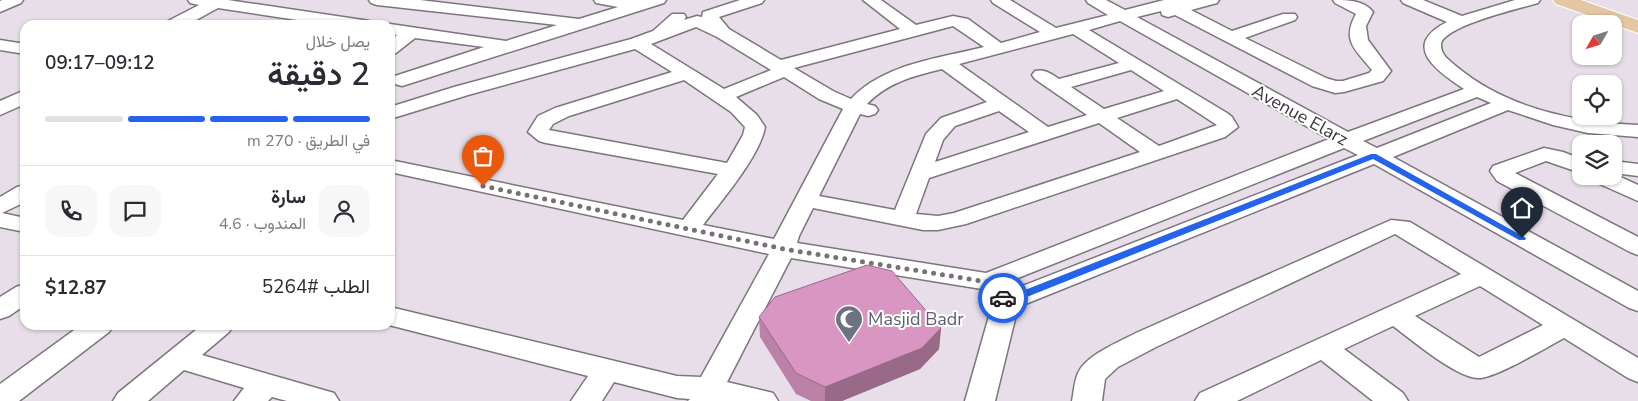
<!DOCTYPE html>
<html lang="ar">
<head>
<meta charset="utf-8">
<style>
	:root { --surface:#fff; --page:#f7f7f7; --text:#2b2b33; --muted:#7c7c81; --line:#e1e1e2; --accent:#2563eb }
	body { margin:0; font-family:"Nunito Sans",Vazirmatn,sans-serif; background:var(--page); color:var(--text); direction:rtl; height:100vh; display:flex; flex-direction:column; font-size:19px; white-space:nowrap }
	* { box-sizing:border-box; margin:0 }
	p { font-size:16px; color:var(--muted) }
	.icon { flex:none; width:28px; height:28px; fill:none; stroke:currentColor; stroke-width:2; stroke-linecap:round; stroke-linejoin:round }
	.map { position:relative; flex:1; overflow:hidden; direction:ltr }
	.drawer { position:absolute; left:20px; top:20px; width:375px; height:310px; display:flex; flex-direction:column; background:var(--surface); border-radius:15px; box-shadow:0 1px 4px #0004; direction:rtl }
	.drawer>* { flex:none }
	.needle { width:32px; rotate:231deg }
	.controls { position:absolute; left:1572px; top:15px; display:grid; gap:10px }
	.controls a { display:grid; place-items:center; width:50px; height:50px; border-radius:10px; background:var(--surface); box-shadow:0 1px 4px #0004; font-size:25px }
	.pin { position:absolute; display:grid; place-items:center; width:42px; height:42px; color:#fff; margin:-51px -21px; border-radius:50% 50% 50% 0; rotate:-45deg; box-shadow:0 0 5px #0007 }
	.pin .icon { rotate:45deg }
	.courier { position:absolute; display:grid; place-items:center; width:50px; height:50px; margin:-25px; border:4px solid #2563eb; border-radius:50%; background:#fff; color:#222; box-shadow:0 1px 6px #0007 }
	.head em { font-style:normal; font-weight:600 }
	.head div { display:flex; flex-direction:column-reverse }
	.head { display:flex; align-items:center; justify-content:space-between; height:85px; padding:0 25px }
	h1 { font-size:32px; font-weight:600; line-height:38px }
	.bar { display:grid; grid-template-columns:repeat(4,1fr); gap:8px 5px; align-content:center; height:60px; padding:0 25px }
	.bar i { height:6px; border-radius:4px; background:var(--line) }
	.bar .selected { background:var(--accent) }
	.bar p { grid-column:span 4 }
	.line { display:flex; align-items:center; gap:12px; padding:0 25px; border-top:1px solid var(--line) }
	.line div { flex:1 }
	.round { display:grid; place-items:center; flex:none; width:52px; height:52px; border-radius:15px; background:var(--page) }
	.map>svg:first-child { display:block }
	.lines { fill:none; stroke-linecap:round; stroke-linejoin:round }
	.minor-casing { stroke:#7d747e; stroke-width:3 }
	.major-casing { stroke:#fff; stroke-width:2 }
	.minor { fill:#fff; fill-rule:evenodd }
	.major { fill:#e4c6a3; fill-rule:evenodd }
	.wall { fill:#bb81a7 }
	.shaded-wall { fill:#996988 }
	.building { fill:#da96c2; stroke:#996988 }
	.route { fill:#2563eb }
	.done { stroke:#777177; stroke-width:5; stroke-dasharray:0 9 }
	.labels { text-anchor:middle; dominant-baseline:central; stroke-width:4; stroke-linejoin:round; paint-order:stroke }
	.street-label { font-size:18px; fill:#3a363a; stroke:#fff }
	.worship-label { font-size:18px; fill:#5b616d; stroke:#fff; text-anchor:start }
</style>
</head>
<body>
<div class="map">
<svg width="1638" height="401" viewBox="0 0 1638 401">
	<rect width="100%" height="100%" fill="#e8dee9"/>
	<g class="lines">
		<g class="minor-casing">
			<g id="minor">
				<polygon points="2,0 23,0 21,3 0,12 0,1"/>
				<polygon points="188,0 228,0 363,20 369,21 371,25 330,25 218,8 187,25 166,25 168,21 199,5 190,3"/>
				<polygon points="369,0 420,0 579,19 618,7 596,3 594,0 666,0 664,3 402,86 395,84 393,80 395,76 484,47 415,38 396,53 390,54 390,41 397,35 390,34 390,25 386,25 390,24 506,41 557,25 377,5 371,3"/>
				<path d="M740,0H764L762,3L719,17L729,29L781,60L900,29L863,0H881L916,25L953,16L968,19L1001,43L1040,32L993,3L991,0H1010L1056,28L1108,15L1088,3L1086,0H1106L1125,10L1164,0H1219L1217,3L1191,10L1232,31L1283,14H1295L1297,17L1295,20L1245,38L1326,78L1336,81H1343L1369,73L1372,70C1356,50 1341,41 1356,14L1335,3L1333,0C1347,0 1364,0 1373,12L1366,26L1368,40L1391,71L1383,81L1344,92L1335,93L1312,86L1175,15L1168,17L1162,15L1161,11L1137,17L1348,132L1464,89C1435,70 1401,45 1447,22L1403,3L1401,0H1423L1462,16L1515,0H1540L1538,3C1518,9 1448,25 1441,43C1440,55 1449,60 1457,67C1506,108 1576,123 1638,125V137L1588,133L1553,125L1508,110L1393,157L1638,291V311L1629,308L1374,164L1018,307L995,401H965L993,302L997,296L1358,155L1344,148L988,290L791,258L727,382L773,393L778,401H688L690,399L677,398L614,382L602,401H571L588,376L389,325L390,307L677,376L701,377L769,254L390,172V160L683,220L718,174L546,143L539,141L528,132L538,116L555,108L672,72L635,49L468,95L390,119V107L454,87L631,39L653,31L672,14H684L686,17L684,20L697,16L702,17L703,12ZM1120,21L1329,139L986,273L797,243L799,236L813,208L923,230H938L966,224L1225,137L1238,127L1232,117L1227,113L1089,30ZM953,26L984,47C940,58 883,64 851,99L833,91L794,68ZM696,27L717,37L771,70L724,89L651,44ZM1073,34L1119,63L1059,79C1050,73 1045,69 1035,71L1032,75L1035,79L1087,115L1048,127L959,64ZM942,69L987,102L941,118L926,134L895,210L819,196L860,114L868,116L875,114L878,110L875,106L867,104C888,82 914,76 942,69ZM1131,70L1164,91L1104,109L1071,87ZM784,77L819,99L843,109L774,239L703,225C722,200 760,156 765,127L757,115L736,97ZM684,80L731,112L745,127L743,135L727,163L549,130L553,124L569,116ZM1477,97L1491,103L1377,148L1363,141ZM1177,99L1217,125L1159,146L1117,118ZM999,111L1029,132L935,162L943,140L955,126ZM1099,123L1140,152L954,213L938,216L916,214L929,178Z"/>
				<polygon points="0,40 25,44 25,54 0,50"/>
				<polygon points="25,90 25,104 0,115 0,101"/>
				<polygon points="1544,148 1563,152 1581,159 1581,173 1546,161 1515,173 1638,237 1638,255 1630,252 1497,181 1490,171 1493,166"/>
				<polygon points="1614,161 1638,164 1638,176 1614,173"/>
				<polygon points="1614,174 1638,185 1638,201 1593,181 1590,176 1614,176"/>
				<polygon points="25,185 25,202 2,213 25,218 25,232 0,227 0,197 17,187"/>
				<path d="M1391,220L1410,222L1638,358V382L1628,378L1564,338C1547,347 1493,380 1477,378C1454,376 1412,340 1393,326L1344,349L1403,393L1408,401H1373L1321,360L1237,401H1195L1200,393L1461,274L1395,234L1156,347L1118,367L1105,379L1102,401H1072C1074,392 1074,382 1078,373C1086,355 1119,342 1136,333ZM1480,286L1543,325L1479,357L1415,316Z"/>
				<polygon points="25,284 25,305 9,316 0,319 0,297 16,287"/>
				<polygon points="81,325 113,325 109,332 19,401 0,401 0,384"/>
				<polygon points="202,325 233,325 229,332 202,355 334,393 339,401 287,401 272,397 268,401 234,401 244,388 184,370 148,401 113,401 118,393"/>
			</g>
		</g>
		<g class="major-casing">
			<polygon id="major" points="1553,0 1581,0 1638,20 1638,33 1556,4"/>
		</g>
		<use href="#minor" class="minor"/>
		<use href="#major" class="major"/>
	</g>
	<polygon class="wall" points="759,317 941,328 939,349 920,369 842,401 811,401 796,394 760,337"/>
	<polygon class="shaded-wall" points="941,328 939,349 920,369 842,401 825,401 825,387"/>
	<polygon class="building" points="867,265 892,271 941,328 922,348 825,387 796,373 759,317 775,297"/>
	<polygon class="route" points="1371,154 1376,154 1526,238 1525,240 1519,240 1373,159 1009,304 1002,304 998,298 1003,295 1007,297"/>
	<g class="lines">
		<polyline class="done" points="483,186 784,249 988,282 1003,298"/>
	</g>
	<defs>
		<g id="mosque-pin" transform="scale(1.4375)"><path d="M0 17L-7.5 6A9.5 9.5 0 1 1 7.5 6Z" fill="#6b7280" stroke="#fff"/><path d="M3.5-4.9A6 6 0 1 0 3.5 4.9A5 5 0 1 1 3.5-4.9Z" fill="#fff"/></g>
	</defs>
	<g fill-rule="evenodd">
		<use href="#mosque-pin" x="849" y="319"/>
	</g>
	<g class="labels">
		<g class="street-label">
			<text transform="translate(1300 115) rotate(29)">Avenue Elarz</text>
		</g>
		<g class="worship-label">
			<text x="868" y="319">Masjid Badr</text>
		</g>
	</g>
</svg>
<div class="controls">
<a><svg class="needle" viewBox="-14 -14 28 28"><path d="M0-13l5 13h-10z" fill="#e53935"/><path d="M0 13l5-13h-10z" fill="#7c7c81"/></svg></a>
<a><svg class="icon" aria-label="locate" viewBox="0 0 24 24"><circle cx="12" cy="12" r="6"/><path d="M12 2v4M12 18v4M2 12h4M18 12h4"/></svg></a>
<a><svg class="icon" aria-label="layers" viewBox="0 0 24 24"><path d="M12 4l9 5-9 5-9-5zM3 14l9 5 9-5"/></svg></a>
</div>
<div class="pin" style="left:483px;top:186px;background:#ea580c"><svg class="icon" aria-label="bag" viewBox="0 0 24 24"><path d="M5 8h14l-1 12H6zM9 8a3 3 0 0 1 6 0"/></svg></div>
<div class="pin" style="left:1522px;top:238px;background:#1f2937"><svg class="icon" aria-label="home" viewBox="0 0 24 24"><path d="M3 11l9-7 9 7M6 9v11h12V9"/></svg></div>
<div class="courier" style="left:1003px;top:298px"><svg class="icon" aria-label="car" viewBox="0 0 24 24"><path d="M5 17H2v-5l4-1 3-4h7l3 4 3 1v5h-3M9 17h6M6 11h13"/><circle cx="7" cy="17" r="2"/><circle cx="17" cy="17" r="2"/></svg></div>
<section class="drawer">
<div class="head"><div><h1>2 دقيقة</h1><p>يصل خلال</p></div><em>09:12–09:17</em></div>
<div class="bar"><i class="selected"></i><i class="selected"></i><i class="selected"></i><i></i><p>في الطريق · 270 m</p></div>
<div class="line" style="height:90px"><a class="round"><svg class="icon" aria-label="person" viewBox="0 0 24 24"><circle cx="12" cy="8" r="4"/><path d="M4 21q1-7 8-7t8 7"/></svg></a><div><b>سارة</b><p>المندوب · 4.6</p></div><a class="round"><svg class="icon" aria-label="chat" viewBox="0 0 24 24"><path d="M4 5h16v11H9l-5 4z"/></svg></a><a class="round"><svg class="icon" aria-label="phone" viewBox="0 0 24 24"><path d="M5 4h4l2 5-3 2q2 4 5 5l2-3 5 2v4C11 20 4 13 5 4z"/></svg></a></div>
<div class="line" style="height:65px"><div>الطلب #5264</div><b>$12.87</b></div>
</section>
</div>
</body>
</html>
